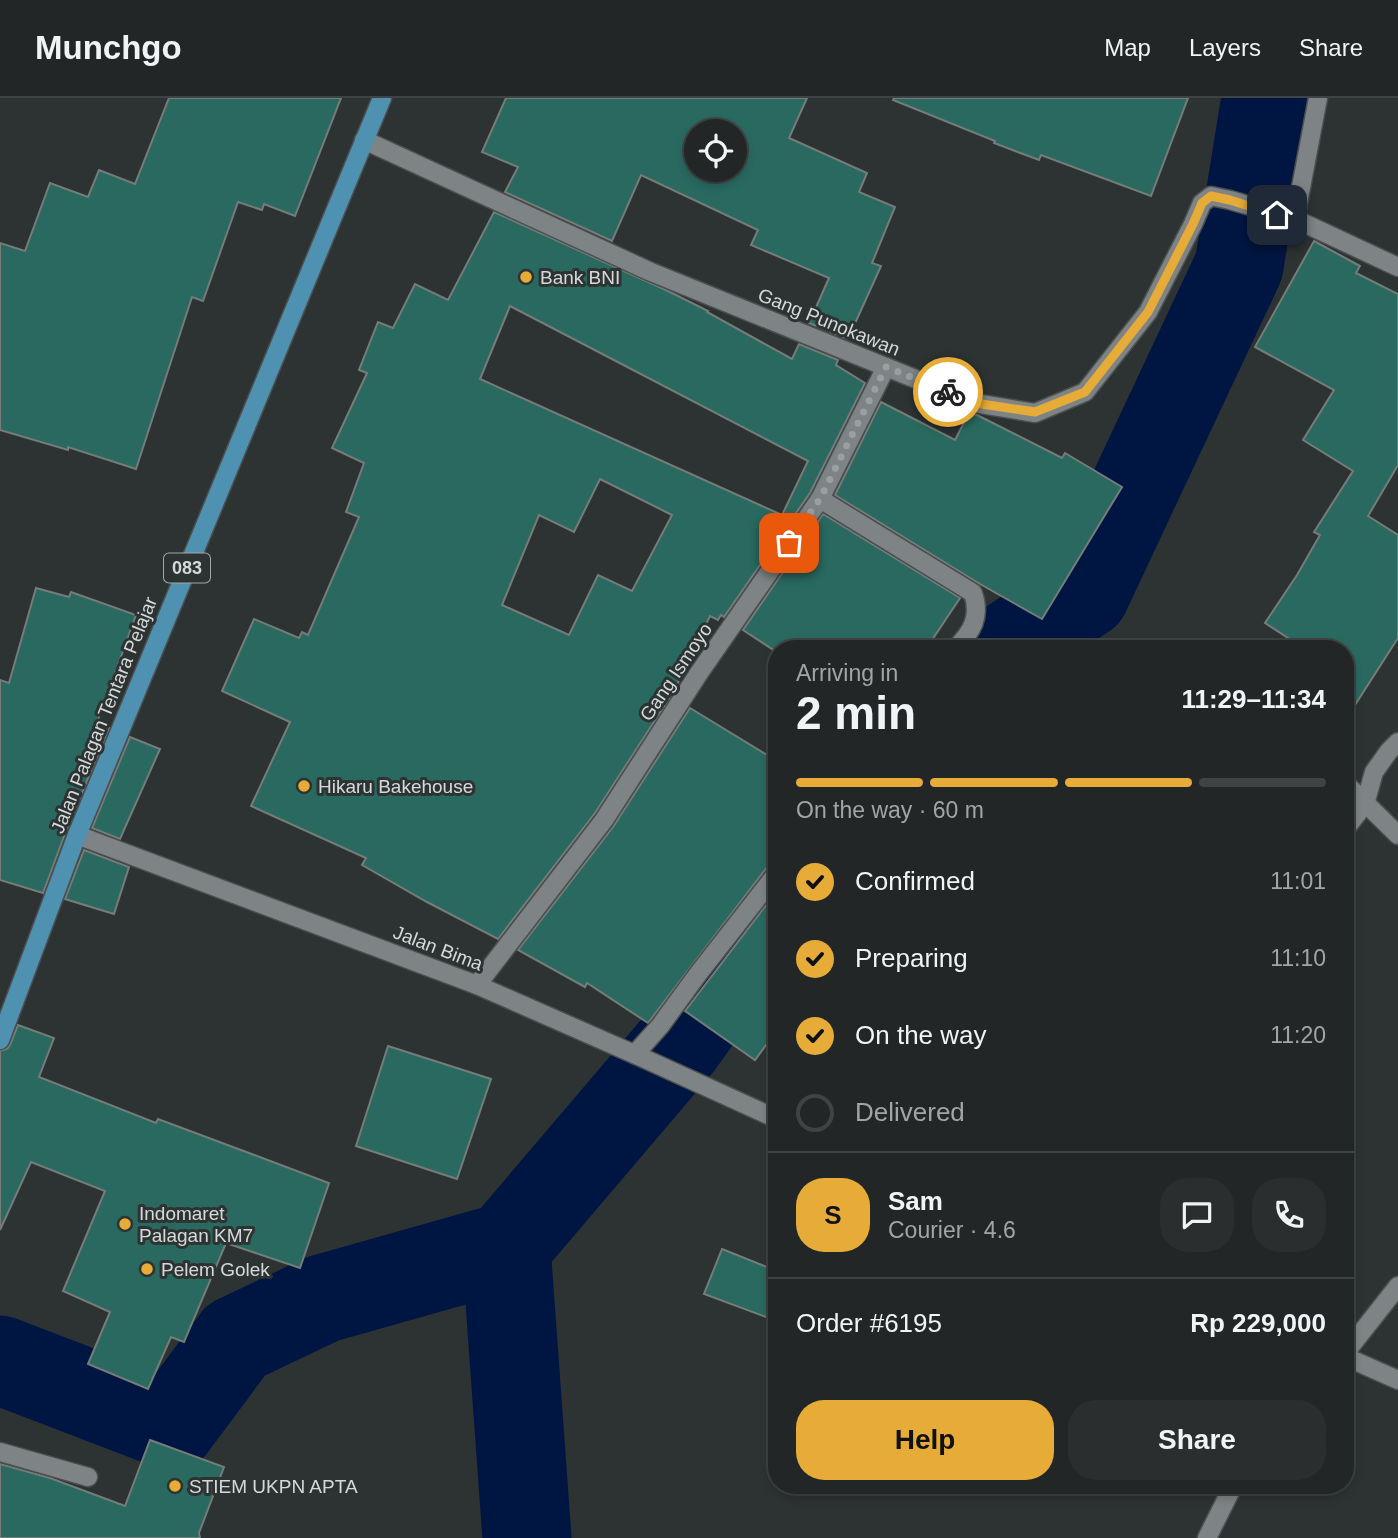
<!DOCTYPE html>
<html lang="en">
<head>
<meta charset="utf-8">
<style>
	:root { --surface:#222626; --page:#2a2e2e; --text:#f1f3f6; --muted:#a2a5a7; --line:#3f4343; --accent:#e7ac37 }
	body { margin:0; font-family:Arial,sans-serif; background:var(--page); color:var(--text); height:100vh; display:flex; flex-direction:column; font-size:26px; white-space:nowrap }
	* { box-sizing:border-box; margin:0 }
	p { font-size:23px; color:var(--muted) }
	.icon { flex:none; width:38px; height:38px; fill:none; stroke:currentColor; stroke-width:2; stroke-linecap:round; stroke-linejoin:round }
	.map { position:relative; flex:1; overflow:hidden }
	.details { position:absolute; left:768px; top:542px; width:586px; height:854px; display:flex; flex-direction:column; background:var(--surface); border-radius:28px; box-shadow:0 4px 10px #0003,0 0 0 2px var(--line) }
	.details>* { flex:none }
	.tools { position:absolute; left:684px; top:21px; display:grid; gap:14px }
	.tools a { display:grid; place-items:center; width:63px; height:63px; border-radius:50%; background:var(--surface); box-shadow:0 4px 10px #0003,0 0 0 2px var(--line); font-size:35px }
	.pin { position:absolute; display:grid; place-items:center; width:60px; height:60px; color:#fff; margin:-30px; border-radius:14px; box-shadow:0 4px 10px #0006 }
	.courier { position:absolute; display:grid; place-items:center; width:70px; height:70px; margin:-35px; border:5px solid #e7ac37; border-radius:50%; background:#fff; color:#222; box-shadow:0 2px 9px #0007 }
	.overview em { font-style:normal; font-weight:600 }
	.overview div { display:flex; flex-direction:column-reverse }
	.overview { display:flex; align-items:center; justify-content:space-between; height:119px; padding:0 28px }
	h1 { font-size:46px; font-weight:600; line-height:52px }
	.bar { display:grid; grid-template-columns:repeat(4,1fr); gap:10px 7px; align-content:center; height:84px; padding:0 28px }
	.bar i { height:9px; border-radius:5px; background:var(--line) }
	.bar .current { background:var(--accent) }
	.bar p { grid-column:span 4 }
	.line { display:flex; align-items:center; gap:18px; padding:0 28px; border-top:2px solid var(--line) }
	.line div { flex:1 }
	.round { display:grid; place-items:center; flex:none; width:74px; height:74px; border-radius:28px; background:var(--page) }
	ol { padding:0 28px; list-style:none }
	li { display:flex; align-items:center; gap:21px; height:77px }
	li p { margin-inline-start:auto }
	li .icon { padding:7px; border-radius:50%; background:var(--accent); color:#111; stroke-width:4 }
	li:last-child { color:var(--muted) }
	li i { width:38px; height:38px; border:4px solid var(--line); border-radius:50% }
	.button { display:flex; gap:14px; margin-top:auto; padding:14px 28px }
	.button a { flex:1; height:80px; border-radius:28px; background:var(--accent); color:#111; font-size:28px; font-weight:600; line-height:80px; text-align:center }
	.button a+a { background:var(--page); color:var(--text) }
	header { display:flex; align-items:center; gap:42px; box-sizing:border-box; height:98px; padding:0 35px; background:var(--surface); border-bottom:2px solid var(--line) }
	header strong { font-size:33px }
	nav { display:flex; gap:38px; margin-inline-start:auto; font-size:24px }
	.map>svg:first-child { display:block }
	.lines { fill:none; stroke-linecap:round; stroke-linejoin:round }
	.river { stroke:#001642; stroke-width:89 }
	.building { fill:#296960; stroke:#767c7a; stroke-width:2; fill-rule:evenodd }
	.lane-casing { stroke:#4c4f50; stroke-width:21 }
	.street-casing { stroke:#4c4f50; stroke-width:21 }
	.primary-casing { stroke:#4c4f50; stroke-width:21 }
	.lane { stroke:#7e8485; stroke-width:18 }
	.street { stroke:#7e8485; stroke-width:18 }
	.primary { stroke:#4e91b0; stroke-width:18 }
	.done { stroke:#9b9fa0; stroke-width:7; stroke-dasharray:0 12.6 }
	.route { stroke:#e7ac37; stroke-width:9 }
	.poi-dot { fill:#e7ac37; stroke:#2d3333; stroke-width:2.5 }
	.labels { text-anchor:middle; dominant-baseline:central; stroke-width:6; stroke-linejoin:round; paint-order:stroke }
	.shield { fill:#2d3333; stroke:#a3a7a8; stroke-width:2 }
	.shield-label { font-size:18px; font-weight:bold; fill:#d6d9da }
	.poi-label { font-size:19px; fill:#d6d9da; stroke:#2d3333; text-anchor:start }
	.street-label { font-size:19px; fill:#d6d9da; stroke:#2d3333 }
</style>
</head>
<body>
<header>
<strong>Munchgo</strong>
<nav><a>Map</a><a>Layers</a><a>Share</a></nav>
</header>
<div class="map">
<svg width="1398" height="1440" viewBox="0 0 1398 1440">
	<rect width="100%" height="100%" fill="#2d3333"/>
	<g class="lines">
		<g class="river">
			<polyline points="1003,551 1085,496 1239,168 1266,0"/>
			<polyline points="506,1149 527,1440"/>
			<polyline points="0,1262 172,1328 236,1242 322,1201 506,1149 678,947 777,809"/>
		</g>
	</g>
	<g class="building">
		<polygon points="169,0 341,0 295,118 264,106 262,112 238,104 203,203 192,199 136,371 68,349 68,352 0,332 0,145 25,153 50,85 88,99 99,72 135,86"/>
		<path d="M506,0H807L789,40L867,75L859,94L895,109L872,165L881,168L848,241L809,225L829,180L751,147L758,132L641,77L612,143L505,94L518,69L482,54ZM696,33H735V72H696Z"/>
		<polygon points="894,0 1188,0 1151,98 1041,57 1039,62 994,45 995,43 893,2"/>
		<path d="M494,114L668,193L708,213L707,214L792,261L799,246L838,262L836,267L865,285L810,395L724,519L721,517L718,522L710,518L674,593L595,715L498,841L427,804L362,767L366,760L251,708L290,624L222,593L254,521L299,540L302,534L308,537L359,419L346,414L364,365L332,350L367,275L359,272L378,224L393,230L415,186L448,202ZM510,208L808,363L782,417L480,281ZM600,381L672,417L632,493L598,477L569,537L502,507L539,417L574,434Z"/>
		<polygon points="1314,143 1360,168 1356,175 1398,196 1398,367 1368,418 1398,437 1398,540 1346,621 1346,551 1305,551 1265,525 1297,477 1320,437 1314,434 1353,373 1303,342 1334,292 1255,249"/>
		<polygon points="881,304 955,342 969,315 977,317 1062,360 1065,355 1122,389 1042,521 980,486 835,397"/>
		<polygon points="823,416 960,500 926,551 772,551 743,532"/>
		<polygon points="36,490 69,499 71,494 136,517 97,625 109,630 66,733 43,795 0,782 0,582 9,585"/>
		<polygon points="690,610 777,663 777,764 768,768 648,925 587,885 585,889 518,852 613,729"/>
		<polygon points="130,639 160,651 120,741 92,730"/>
		<polygon points="84,752 129,769 114,816 65,801"/>
		<polygon points="777,793 777,932 755,962 685,913"/>
		<polygon points="18,927 54,940 39,979 156,1025 158,1021 329,1085 300,1170 226,1145 184,1244 171,1239 148,1291 88,1266 110,1214 63,1193 105,1093 31,1064 0,1132 0,953 7,951 10,947"/>
		<polygon points="388,948 491,981 457,1081 356,1048"/>
		<polygon points="722,1151 777,1173 777,1223 704,1196"/>
		<polygon points="150,1342 224,1369 199,1435 200,1440 0,1440 0,1366 50,1380 125,1408"/>
	</g>
	<g class="lines">
		<g class="lane-casing">
			<g id="lane">
				<polyline points="0,1354 88,1379"/>
				<polyline points="1207,1440 1233,1388"/>
			</g>
		</g>
		<g class="street-casing">
			<g id="street">
				<polyline points="364,42 651,174 975,305 1035,315 1085,294 1148,214 1193,126 1202,105 1211,98 1230,102 1295,121 1398,169"/>
				<polyline points="1295,121 1318,0"/>
				<path d="M820,401L973,495C981,519 972,534 955,551"/>
				<polyline points="1346,686 1398,737"/>
				<polyline points="1346,730 1365,706 1374,674 1389,653 1398,644"/>
				<polyline points="77,737 477,887 643,960 777,1021"/>
				<polyline points="477,887 604,722 699,575 820,401 886,269"/>
				<polyline points="635,956 660,928 698,876 777,775"/>
				<polyline points="1346,1254 1398,1188"/>
				<polyline points="1346,1259 1398,1282"/>
			</g>
		</g>
		<g class="primary-casing">
			<polyline id="primary" points="0,942 77,737 382,0"/>
		</g>
		<use href="#lane" class="lane"/>
		<use href="#street" class="street"/>
		<use href="#primary" class="primary"/>
	</g>
	<g class="lines">
		<polyline class="done" points="789,445 820,401 886,269 948,294"/>
		<polyline class="route" points="948,294 975,305 1035,314 1085,294 1148,214 1193,126 1202,105 1211,98 1230,102 1277,117"/>
	</g>
	<g class="poi-dot">
		<circle cx="526" cy="179" r="7"/>
		<circle cx="304" cy="688" r="7"/>
		<circle cx="125" cy="1126" r="7"/>
		<circle cx="147" cy="1171" r="7"/>
		<circle cx="175" cy="1388" r="7"/>
	</g>
	<g class="labels">
		<rect class="shield" x="164" y="455.5" width="46" height="29" rx="5"/>
		<g class="shield-label">
			<text x="187" y="470">083</text>
		</g>
		<g class="poi-label">
			<text x="540" y="179">Bank BNI</text>
			<text x="318" y="688">Hikaru Bakehouse</text>
			<text x="139" y="1115">Indomaret<tspan x="139" dy="22">Palagan KM7</tspan></text>
			<text x="161" y="1171">Pelem Golek</text>
			<text x="189" y="1388">STIEM UKPN APTA</text>
		</g>
		<g class="street-label">
			<text transform="translate(829 224) rotate(22)">Gang Punokawan</text>
			<text transform="translate(676 574) rotate(-56)">Gang Ismoyo</text>
			<text transform="translate(104 617) rotate(-68)">Jalan Palagan Tentara Pelajar</text>
			<text transform="translate(438 850) rotate(21)">Jalan Bima</text>
		</g>
	</g>
</svg>
<div class="tools">
<a><svg class="icon" aria-label="locate" viewBox="0 0 24 24"><circle cx="12" cy="12" r="6"/><path d="M12 2v4M12 18v4M2 12h4M18 12h4"/></svg></a>
</div>
<div class="pin" style="left:789px;top:445px;background:#ea580c"><svg class="icon" aria-label="bag" viewBox="0 0 24 24"><path d="M5 8h14l-1 12H6zM9 8a3 3 0 0 1 6 0"/></svg></div>
<div class="pin" style="left:1277px;top:117px;background:#1f2937"><svg class="icon" aria-label="home" viewBox="0 0 24 24"><path d="M3 11l9-7 9 7M6 9v11h12V9"/></svg></div>
<div class="courier" style="left:948px;top:294px"><svg class="icon" aria-label="bike" viewBox="0 0 24 24"><circle cx="6" cy="16" r="4"/><circle cx="18" cy="16" r="4"/><path d="M6 16l4-8h5l3 8M10 8l3 8H6M13 5h3"/></svg></div>
<section class="details">
<div class="overview"><div><h1>2 min</h1><p>Arriving in</p></div><em>11:29–11:34</em></div>
<div class="bar"><i class="current"></i><i class="current"></i><i class="current"></i><i></i><p>On the way · 60 m</p></div>
<ol>
<li><svg class="icon" aria-label="check" viewBox="0 0 24 24"><path d="M5 12l5 5 9-10"/></svg>Confirmed<p>11:01</p></li>
<li><svg class="icon" aria-label="check" viewBox="0 0 24 24"><path d="M5 12l5 5 9-10"/></svg>Preparing<p>11:10</p></li>
<li><svg class="icon" aria-label="check" viewBox="0 0 24 24"><path d="M5 12l5 5 9-10"/></svg>On the way<p>11:20</p></li>
<li><i></i>Delivered</li>
</ol>
<div class="line" style="height:126px"><b class="round" style="background:var(--accent);color:#111">S</b><div><b>Sam</b><p>Courier · 4.6</p></div><a class="round"><svg class="icon" aria-label="chat" viewBox="0 0 24 24"><path d="M4 5h16v11H9l-5 4z"/></svg></a><a class="round"><svg class="icon" aria-label="phone" viewBox="0 0 24 24"><path d="M5 4h4l2 5-3 2q2 4 5 5l2-3 5 2v4C11 20 4 13 5 4z"/></svg></a></div>
<div class="line" style="height:91px"><div>Order #6195</div><b>Rp 229,000</b></div>
<div class="button"><a>Help</a><a>Share</a></div>
</section>
</div>
</body>
</html>
